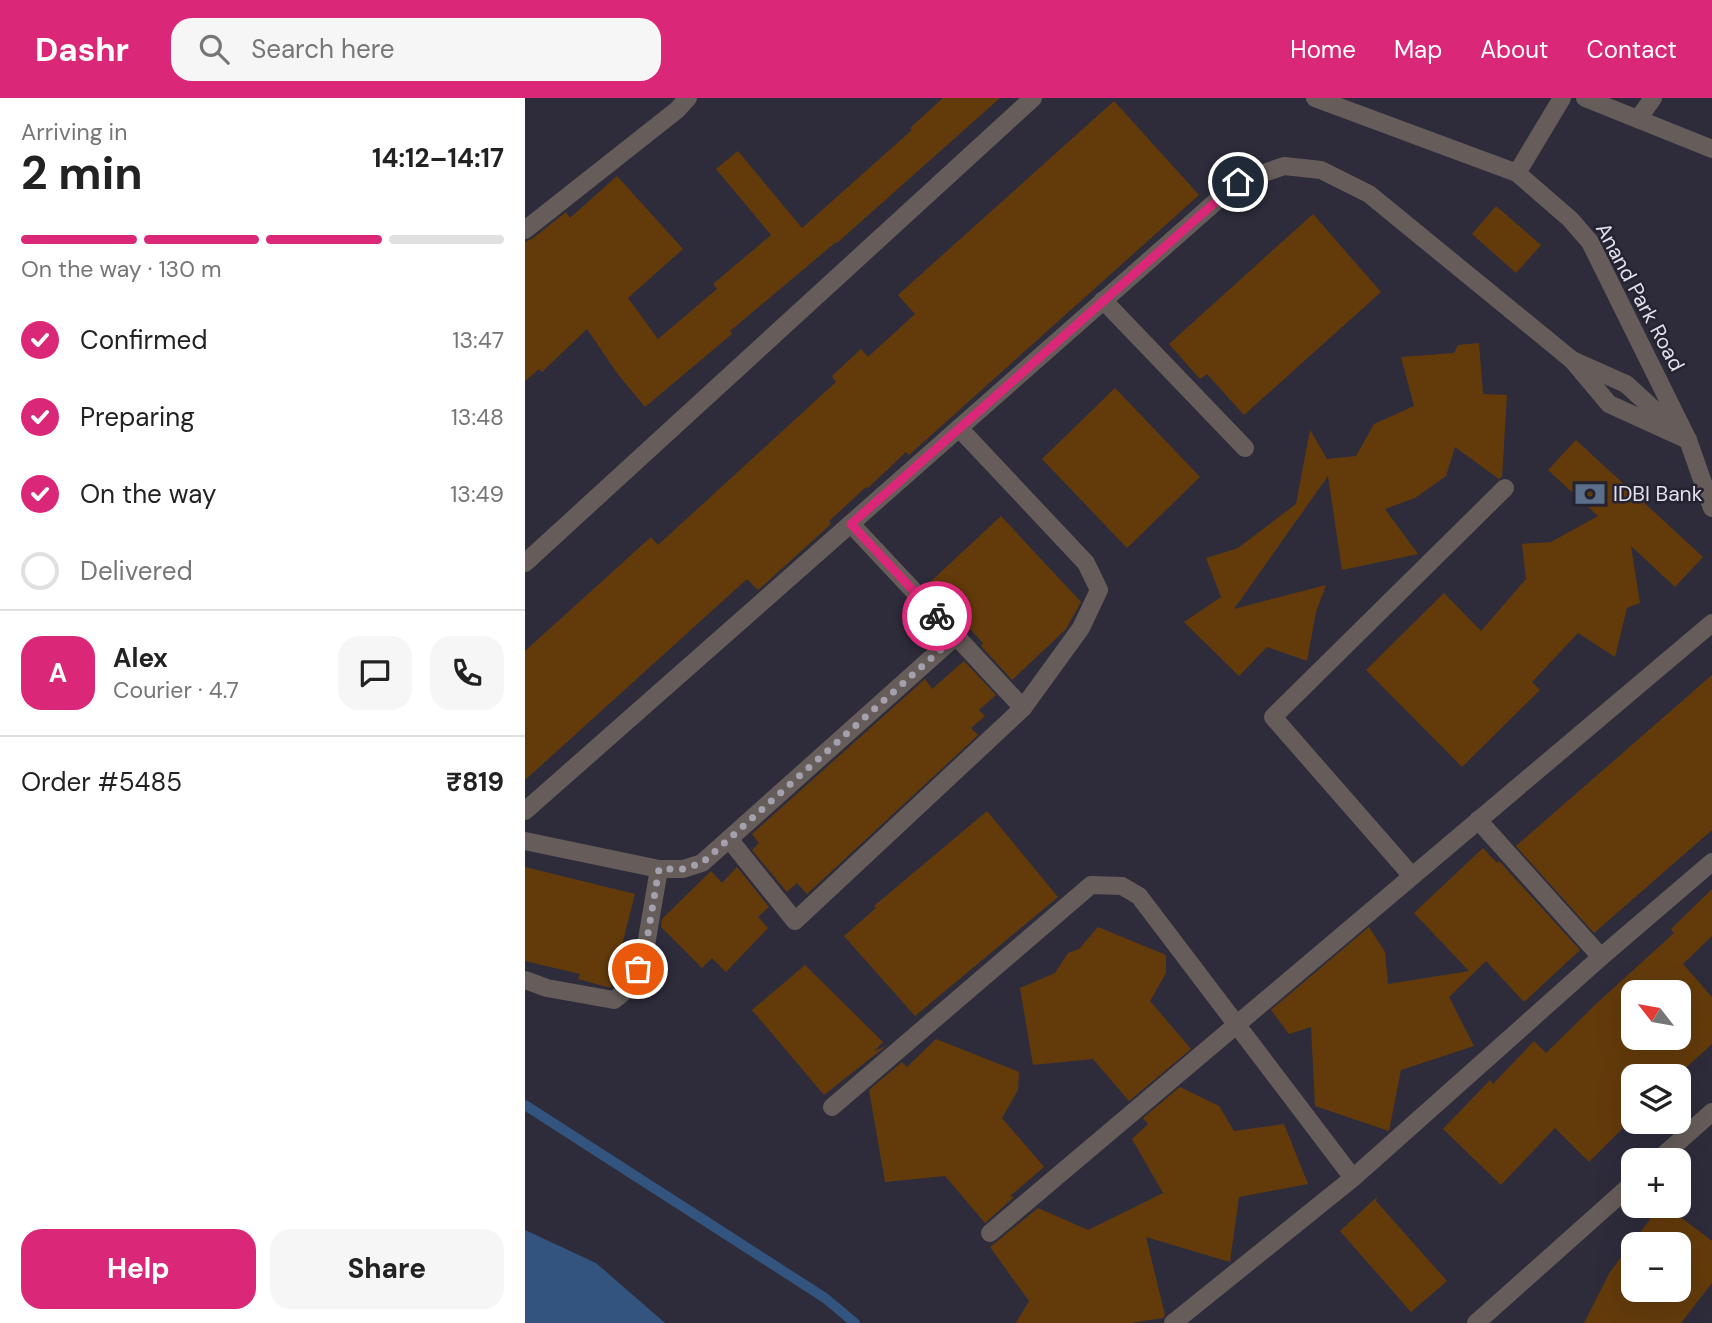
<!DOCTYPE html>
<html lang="en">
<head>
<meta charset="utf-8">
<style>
	:root { --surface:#fff; --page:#f6f6f6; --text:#222; --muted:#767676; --line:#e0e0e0; --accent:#db2777 }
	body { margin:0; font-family:"DM Sans",sans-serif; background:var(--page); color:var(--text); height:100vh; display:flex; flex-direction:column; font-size:26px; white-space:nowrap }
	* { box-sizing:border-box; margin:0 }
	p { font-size:23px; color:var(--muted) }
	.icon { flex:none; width:38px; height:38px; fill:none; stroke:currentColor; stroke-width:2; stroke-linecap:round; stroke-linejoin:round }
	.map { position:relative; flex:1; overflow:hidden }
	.sheet { display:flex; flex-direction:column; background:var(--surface); width:525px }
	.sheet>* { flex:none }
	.needle { width:46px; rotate:301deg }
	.controls { position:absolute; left:1096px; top:882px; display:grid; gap:14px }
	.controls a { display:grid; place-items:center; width:70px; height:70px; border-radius:14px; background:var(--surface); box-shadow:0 7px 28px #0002; font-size:35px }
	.pin { position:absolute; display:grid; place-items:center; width:60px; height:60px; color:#fff; margin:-30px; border:4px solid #fff; border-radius:50%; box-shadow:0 2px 7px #0007 }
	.courier { position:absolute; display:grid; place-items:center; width:70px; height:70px; margin:-35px; border:5px solid #db2777; border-radius:50%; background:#fff; color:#222; box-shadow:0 2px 9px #0007 }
	.overview em { font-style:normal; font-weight:700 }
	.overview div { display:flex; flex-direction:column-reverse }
	.overview { display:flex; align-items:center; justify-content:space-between; height:119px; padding:0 21px }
	h1 { font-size:46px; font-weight:700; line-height:52px }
	.bar { display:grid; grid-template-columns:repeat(4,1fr); gap:10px 7px; align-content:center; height:84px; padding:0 21px }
	.bar i { height:9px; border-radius:5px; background:var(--line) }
	.bar .on { background:var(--accent) }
	.bar p { grid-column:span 4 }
	.line { display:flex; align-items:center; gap:18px; padding:0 21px; border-top:2px solid var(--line) }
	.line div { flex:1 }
	.round { display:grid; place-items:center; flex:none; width:74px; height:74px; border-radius:21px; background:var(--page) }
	ol { padding:0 21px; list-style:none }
	li { display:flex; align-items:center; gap:21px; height:77px }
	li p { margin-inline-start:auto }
	li .icon { padding:7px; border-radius:50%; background:var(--accent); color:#fff; stroke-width:4 }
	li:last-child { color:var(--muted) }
	li i { width:38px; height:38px; border:4px solid var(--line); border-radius:50% }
	.button { display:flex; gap:14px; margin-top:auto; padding:14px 21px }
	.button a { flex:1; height:80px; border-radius:21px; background:var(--accent); color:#fff; font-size:28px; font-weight:700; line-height:80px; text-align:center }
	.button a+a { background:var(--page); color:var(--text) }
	header { display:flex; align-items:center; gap:42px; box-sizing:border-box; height:98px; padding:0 35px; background:var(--accent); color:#fff }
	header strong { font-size:33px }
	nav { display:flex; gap:38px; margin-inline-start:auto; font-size:24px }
	.search { width:490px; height:63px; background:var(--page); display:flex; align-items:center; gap:18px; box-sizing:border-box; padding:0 24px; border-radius:21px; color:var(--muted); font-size:26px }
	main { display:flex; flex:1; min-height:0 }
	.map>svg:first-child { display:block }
	.water { fill:#32547f }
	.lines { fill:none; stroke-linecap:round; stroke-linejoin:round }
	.stream { stroke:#32547f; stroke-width:10 }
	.building { fill:#633b0b; fill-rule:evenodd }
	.lane { stroke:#665d5a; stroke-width:18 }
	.street { stroke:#665d5a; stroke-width:18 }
	.done { stroke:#a2a1ad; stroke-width:7; stroke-dasharray:0 12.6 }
	.route { stroke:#db2777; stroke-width:9 }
	.labels { text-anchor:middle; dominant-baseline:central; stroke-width:5; stroke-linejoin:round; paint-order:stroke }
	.street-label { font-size:21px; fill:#e1e0ea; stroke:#252231 }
	.poi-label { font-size:21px; fill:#e1e0ea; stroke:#252231; text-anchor:start }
</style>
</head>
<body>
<header>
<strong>Dashr</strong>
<div class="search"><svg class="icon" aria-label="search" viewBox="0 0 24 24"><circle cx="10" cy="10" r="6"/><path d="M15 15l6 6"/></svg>Search here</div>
<nav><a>Home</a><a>Map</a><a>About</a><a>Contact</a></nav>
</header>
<main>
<section class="sheet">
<div class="overview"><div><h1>2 min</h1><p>Arriving in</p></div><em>14:12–14:17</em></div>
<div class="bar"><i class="on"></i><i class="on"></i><i class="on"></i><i></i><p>On the way · 130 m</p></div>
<ol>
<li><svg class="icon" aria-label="check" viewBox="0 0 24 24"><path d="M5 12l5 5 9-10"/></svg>Confirmed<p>13:47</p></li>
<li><svg class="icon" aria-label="check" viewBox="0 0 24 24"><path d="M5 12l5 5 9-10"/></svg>Preparing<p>13:48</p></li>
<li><svg class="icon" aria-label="check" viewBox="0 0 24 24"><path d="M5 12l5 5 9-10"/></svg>On the way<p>13:49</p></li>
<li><i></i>Delivered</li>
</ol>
<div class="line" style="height:126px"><b class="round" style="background:var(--accent);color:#fff">A</b><div><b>Alex</b><p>Courier · 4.7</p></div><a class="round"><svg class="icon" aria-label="chat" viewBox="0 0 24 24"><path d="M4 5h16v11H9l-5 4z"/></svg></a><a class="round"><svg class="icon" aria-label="phone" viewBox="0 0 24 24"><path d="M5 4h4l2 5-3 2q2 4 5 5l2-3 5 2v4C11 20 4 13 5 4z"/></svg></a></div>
<div class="line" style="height:91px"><div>Order #5485</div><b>₹819</b></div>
<div class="button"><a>Help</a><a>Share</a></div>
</section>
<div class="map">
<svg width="1187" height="1225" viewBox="0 0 1187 1225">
	<rect width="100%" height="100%" fill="#2e2c3b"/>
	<polygon class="water" points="0,1132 71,1165 140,1225 0,1225"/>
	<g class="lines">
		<polyline class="stream" points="0,1007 300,1200 330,1225"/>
	</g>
	<g class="building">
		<polygon points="418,0 475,0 312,145 311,144 205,233 207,236 120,309 92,275 62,231 17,274 14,271 0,283 0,144 7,141 41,114 45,120 92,78 158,151 103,200 133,241 192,191 188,186 246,137 191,71 213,53 277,130 387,32 385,30"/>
		<polygon points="589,3 674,97 384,357 381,354 343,390 341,389 304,423 306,426 233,492 222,481 0,682 0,553 126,439 133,447 311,284 307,278 336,251 343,259 390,216 373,197"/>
		<polygon points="971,108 1016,147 991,175 947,136"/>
		<polygon points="788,116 856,194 719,317 682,276 675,281 644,246"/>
		<polygon points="954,245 958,296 982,297 977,379 974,381 930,349 921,378 890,400 860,411 893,456 817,472 803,378 709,511 801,487 791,514 782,563 742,549 714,578 659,524 696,499 681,460 713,450 771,406 785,332 802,361 831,358 849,326 889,308 876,259 929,255 933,247"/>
		<polygon points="590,290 675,379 602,450 517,361"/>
		<polygon points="1051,342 1178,459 1150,489 1106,448 1115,505 1102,510 1090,559 1053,535 1007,584 1015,592 937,669 841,572 919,495 956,533 1001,481 997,446 1026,444 1073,418 1023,372"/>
		<polygon points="476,418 556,504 541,531 487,582 456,548 458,545 403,486"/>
		<polygon points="439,563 471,597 454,612 460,618 446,630 453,637 282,796 272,785 262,794 227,752 234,745 227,736 400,581 407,591"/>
		<polygon points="1187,577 1187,732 1069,835 991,748"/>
		<polygon points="462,713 533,799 390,918 319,838 351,810 349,808"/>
		<polygon points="958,750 972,765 974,763 1055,852 999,904 961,863 924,899 949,948 876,972 864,1033 790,1008 786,929 764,936 746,912 844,829 860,854 863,886 944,873 889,815"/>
		<polygon points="0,769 110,796 86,890 53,881 55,876 0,863"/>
		<polygon points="212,769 244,809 233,819 243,830 201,874 187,860 177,870 136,829 137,821 186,773 197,785"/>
		<path d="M1187,791V838L1158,866L1187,899V946L1155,975L1157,976L1153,980L1108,978V1020L1064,1064L1030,1030L976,1087L918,1031L965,982L968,986L1009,943L1021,955L1071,906L1149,835L1146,831ZM1108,894H1153V940H1108Z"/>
		<polygon points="573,829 641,857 641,875 625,903 666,951 604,1003 568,961 508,967 495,890 530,875 543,855 554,851"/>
		<polygon points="280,867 358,944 349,953 361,948 299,997 227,912"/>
		<polygon points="411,941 494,974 493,992 477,1020 519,1069 485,1098 489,1099 460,1125 420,1078 360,1084 344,992 377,964 382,969"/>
		<polygon points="655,989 694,1008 709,1033 759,1026 783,1086 714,1099 705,1164 621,1139 640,1217 638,1220 605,1225 491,1225 504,1203 465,1149 513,1110 563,1132 638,1095 607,1041 623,1026 618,1020"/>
		<polygon points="852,1099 851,1103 922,1183 886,1214 815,1133"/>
		<path d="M1135,1108H1141L1187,1143V1185L1156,1225H1059L1085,1174ZM1108,1146H1153V1192H1108Z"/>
	</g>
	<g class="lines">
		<polyline class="lane" points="0,465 508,0"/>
		<g class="street">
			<polyline points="790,0 992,75 1045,121 1065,144 1163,342 1187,410"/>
			<polyline points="1060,0 1187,51"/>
			<polyline points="1113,21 1128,0"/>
			<polyline points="992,75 1037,0"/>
			<polyline points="0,132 152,12 163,0"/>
			<polyline points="578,202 720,350"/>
			<polyline points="1047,262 1101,286 1148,329"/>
			<polyline points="431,538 498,610"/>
			<polyline points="0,713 713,84 759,68 796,72 844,96 1047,262 1084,306 1163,342"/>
			<polyline points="953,722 1076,859"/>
			<polyline points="204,741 270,823 498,610 556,530 574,492 561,465 434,330"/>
			<polyline points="0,743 134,771 158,771 177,765 431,538 326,426"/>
			<polyline points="887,778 748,619 980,390"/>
			<polyline points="0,882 22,890 89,902 106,888 120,853 134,771"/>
			<polyline points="307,1009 566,787 597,788 614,798 828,1080 648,1225"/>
			<polyline points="1133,1062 1187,1014"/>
			<polyline points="828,1080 1076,859 1187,764"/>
			<polyline points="465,1135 1187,525"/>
			<polyline points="951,1225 1108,1085"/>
		</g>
	</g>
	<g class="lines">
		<polyline class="done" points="113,871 120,853 134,771 158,771 177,765 431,538 412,518"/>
		<polyline class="route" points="412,518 326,426 713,84"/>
	</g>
	<defs>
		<g id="bank-bare" transform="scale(2.415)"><path d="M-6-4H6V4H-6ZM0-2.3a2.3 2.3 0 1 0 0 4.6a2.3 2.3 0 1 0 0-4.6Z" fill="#5c6f8a" stroke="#252231" stroke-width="2.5" paint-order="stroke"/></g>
	</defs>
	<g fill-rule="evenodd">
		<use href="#bank-bare" x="1065" y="396"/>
	</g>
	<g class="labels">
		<g class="street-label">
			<text transform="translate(1115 199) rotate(62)">Anand Park Road</text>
		</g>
		<g class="poi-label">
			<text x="1088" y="396">IDBI Bank</text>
		</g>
	</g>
</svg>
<div class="controls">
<a><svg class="needle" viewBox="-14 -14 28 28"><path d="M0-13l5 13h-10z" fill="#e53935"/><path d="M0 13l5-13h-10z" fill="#767676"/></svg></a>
<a><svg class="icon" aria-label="layers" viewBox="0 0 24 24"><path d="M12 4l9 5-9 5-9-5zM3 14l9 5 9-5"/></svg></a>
<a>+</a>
<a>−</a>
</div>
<div class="pin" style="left:113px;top:871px;background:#ea580c"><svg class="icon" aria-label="bag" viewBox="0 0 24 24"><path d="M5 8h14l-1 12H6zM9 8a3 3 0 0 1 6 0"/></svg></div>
<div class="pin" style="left:713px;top:84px;background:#1f2937"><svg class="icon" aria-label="home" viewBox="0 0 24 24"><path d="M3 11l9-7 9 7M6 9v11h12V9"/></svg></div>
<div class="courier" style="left:412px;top:518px"><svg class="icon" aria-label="bike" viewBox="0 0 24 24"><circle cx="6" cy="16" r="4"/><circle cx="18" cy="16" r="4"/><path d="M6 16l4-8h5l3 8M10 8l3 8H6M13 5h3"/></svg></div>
</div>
</main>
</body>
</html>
